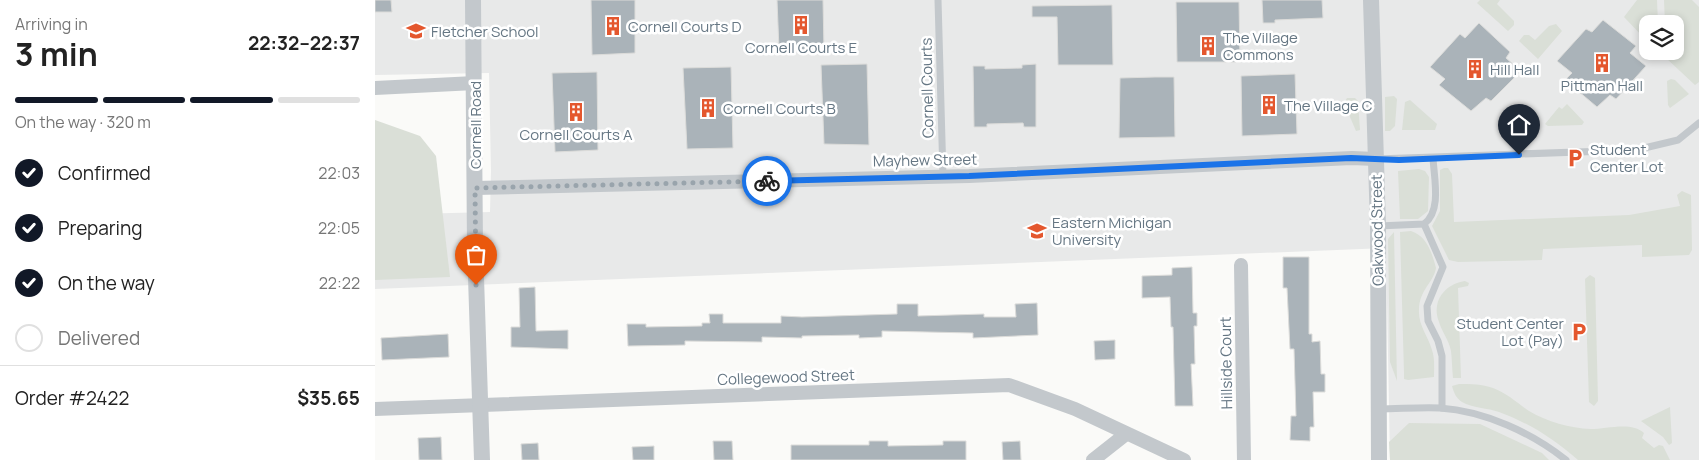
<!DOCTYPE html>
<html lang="en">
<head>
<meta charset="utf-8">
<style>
	:root { --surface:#fff; --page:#f6f6f6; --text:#222; --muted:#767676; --line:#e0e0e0; --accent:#111827 }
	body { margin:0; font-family:Manrope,sans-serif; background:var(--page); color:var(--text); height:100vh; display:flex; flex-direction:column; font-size:19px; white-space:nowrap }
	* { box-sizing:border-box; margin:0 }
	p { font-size:16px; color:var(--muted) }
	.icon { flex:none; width:28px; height:28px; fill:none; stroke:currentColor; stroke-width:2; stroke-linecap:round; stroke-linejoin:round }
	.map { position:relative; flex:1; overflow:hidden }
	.details { display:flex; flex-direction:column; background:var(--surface); width:375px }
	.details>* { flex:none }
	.tools { position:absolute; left:1264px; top:15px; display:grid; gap:10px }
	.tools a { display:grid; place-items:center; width:45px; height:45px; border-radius:10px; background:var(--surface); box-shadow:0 2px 8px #0003; font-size:25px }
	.pin { position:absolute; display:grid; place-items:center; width:42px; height:42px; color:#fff; margin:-51px -21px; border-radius:50% 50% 50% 0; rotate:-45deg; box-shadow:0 0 5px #0007 }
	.pin .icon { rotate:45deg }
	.courier { position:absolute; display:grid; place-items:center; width:50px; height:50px; margin:-25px; border:4px solid #1a73e8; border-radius:50%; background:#fff; color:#222; box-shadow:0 1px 6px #0007 }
	.head em { font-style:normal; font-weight:700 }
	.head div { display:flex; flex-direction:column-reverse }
	.head { display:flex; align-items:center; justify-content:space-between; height:85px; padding:0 15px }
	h1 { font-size:32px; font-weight:700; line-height:38px }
	.bar { display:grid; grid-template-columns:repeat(4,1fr); gap:8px 5px; align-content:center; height:60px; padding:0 15px }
	.bar i { height:6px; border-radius:4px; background:var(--line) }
	.bar .on { background:var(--accent) }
	.bar p { grid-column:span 4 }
	.line { display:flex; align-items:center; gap:12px; padding:0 15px; border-top:1px solid var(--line) }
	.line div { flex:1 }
	ol { padding:0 15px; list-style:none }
	li { display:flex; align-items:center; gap:15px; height:55px }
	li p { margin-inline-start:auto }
	li .icon { padding:5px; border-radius:50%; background:var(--accent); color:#fff; stroke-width:4 }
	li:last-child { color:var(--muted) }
	li i { width:28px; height:28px; border:2px solid var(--line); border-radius:50% }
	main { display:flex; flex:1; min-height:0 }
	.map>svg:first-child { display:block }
	.built { fill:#e8e9e9; fill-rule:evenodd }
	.green { fill:#dadfd7 }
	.building { fill:#aab3b9; stroke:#dcdcda }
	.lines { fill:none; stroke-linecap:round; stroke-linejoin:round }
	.service { stroke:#c3c8cc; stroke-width:7 }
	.minor { stroke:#c3c8cc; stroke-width:14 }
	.tertiary { stroke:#c3c8cc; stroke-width:16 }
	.done { stroke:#99a4ac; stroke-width:5; stroke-dasharray:0 9 }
	.route { stroke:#1a73e8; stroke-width:6 }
	.labels { text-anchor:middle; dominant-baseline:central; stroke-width:5; stroke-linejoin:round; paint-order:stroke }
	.poi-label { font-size:15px; fill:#657683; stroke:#fff; text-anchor:start }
	.street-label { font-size:15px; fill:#657683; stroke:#fff }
</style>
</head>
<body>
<main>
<section class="details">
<div class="head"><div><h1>3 min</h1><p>Arriving in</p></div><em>22:32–22:37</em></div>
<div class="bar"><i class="on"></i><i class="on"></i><i class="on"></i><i></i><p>On the way · 320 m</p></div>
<ol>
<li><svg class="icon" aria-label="check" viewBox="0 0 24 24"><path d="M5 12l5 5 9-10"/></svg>Confirmed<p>22:03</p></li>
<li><svg class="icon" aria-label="check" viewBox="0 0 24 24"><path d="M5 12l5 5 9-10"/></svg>Preparing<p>22:05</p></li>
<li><svg class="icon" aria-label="check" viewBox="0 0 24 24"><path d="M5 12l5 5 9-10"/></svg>On the way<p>22:22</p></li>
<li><i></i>Delivered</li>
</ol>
<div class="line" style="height:65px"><div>Order #2422</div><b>$35.65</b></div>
</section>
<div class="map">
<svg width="1324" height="460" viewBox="0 0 1324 460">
	<rect width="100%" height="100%" fill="#fafaf8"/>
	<path class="built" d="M0,0H1324V460H1015L1011,248L0,289V215L115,212L116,171L114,73L0,75ZM1272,24H1300V51H1272Z"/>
	<g class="green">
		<polygon points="1105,0 1125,0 1122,4 1139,21 1139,25 1133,31 1102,3"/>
		<polygon points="1262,0 1282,0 1283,24 1272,24 1272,41 1249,17"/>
		<polygon points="1289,0 1317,0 1324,7 1324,82 1320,85 1291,58 1291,51 1300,51 1300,24 1290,24"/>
		<polygon points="1181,24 1187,31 1163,59 1144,41 1149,35 1154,35 1160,40 1174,26"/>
		<polygon points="1296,79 1300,80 1314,94 1295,108 1293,105 1292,81"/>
		<polygon points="1019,96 1022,99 1020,126 1015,131 1010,131 1010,97"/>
		<polygon points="972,98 980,98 983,101 985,130 981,131 969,103"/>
		<polygon points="1035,100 1062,124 1060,130 1027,130 1030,102"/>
		<polygon points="1192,104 1209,122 1207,125 1173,126 1170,124 1184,107 1187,109"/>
		<polygon points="0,120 45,136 61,156 75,277 0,280"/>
		<polygon points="1069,168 1073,168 1077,174 1079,222 1254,215 1305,206 1302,195 1307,191 1316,195 1317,250 1314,255 1267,257 1267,245 1168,249 1167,260 1083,262 1074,260 1057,226 1065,211 1065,170"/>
		<polygon points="1044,169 1050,171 1054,177 1053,211 1043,219 1025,219 1023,171"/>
		<path d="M1036,231C1052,236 1057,253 1061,268C1059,282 1044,290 1044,310C1043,325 1053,336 1057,350C1060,359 1059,368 1059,377L1033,380L1029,379V373L1025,232Z"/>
		<polygon points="1019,232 1022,381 1015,362 1013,239"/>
		<polygon points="1215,275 1220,278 1223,401 1219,406 1214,402 1210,279"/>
		<path d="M1090,281L1094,283L1093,286L1083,288L1086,378H1078C1077,369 1077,359 1076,351C1074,340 1067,332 1064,322C1056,301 1070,284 1090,281Z"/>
		<path d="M1084,384C1096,384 1107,384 1118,388C1132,393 1142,403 1154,411C1173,422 1194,428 1216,429C1231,429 1257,421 1269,433L1267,438L1279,448L1284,445L1288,446L1295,460H1203C1179,439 1154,423 1124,412C1113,408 1097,408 1087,402C1081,398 1079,393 1077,386Z"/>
		<polygon points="1295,407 1297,443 1294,445 1288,437 1266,421"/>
		<polygon points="1034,423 1105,424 1167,453 1174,460 1015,460 1014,442"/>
	</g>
	<g class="building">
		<polygon points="0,0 16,0 17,12 0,12"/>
		<polygon points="216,0 260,0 260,53 217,55"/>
		<polygon points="402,0 448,0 449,50 404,50"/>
		<polygon points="887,0 947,0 948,18 900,20 900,23 888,23"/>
		<polygon points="801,2 864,2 865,62 802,62"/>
		<polygon points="737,5 738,65 683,65 682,17 657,17 657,6"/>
		<polygon points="1228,20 1261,46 1255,53 1271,66 1241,99 1235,95 1222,107 1190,80 1197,73 1182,61 1211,29 1217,32"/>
		<polygon points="1104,23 1135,52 1131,58 1146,71 1116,101 1111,98 1096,111 1064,85 1070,79 1055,67 1085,34 1090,38"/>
		<polygon points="492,64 494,145 449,144 446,65"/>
		<polygon points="661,64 661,127 649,127 648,123 612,124 612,127 599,127 598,66 610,66 610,69 647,68 647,65"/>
		<polygon points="356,67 358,148 312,149 308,68"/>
		<polygon points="222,72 223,150 180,152 177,73"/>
		<polygon points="920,74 922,134 867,136 866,76"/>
		<polygon points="780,77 799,77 800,137 744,138 745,78"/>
		<polygon points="908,257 934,257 934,334 937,334 937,342 945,341 946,374 950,374 950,392 938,392 939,427 935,427 935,441 915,440 916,416 921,416 919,349 915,349 912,288 908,288"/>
		<polygon points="817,267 818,313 822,313 822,326 819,326 820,364 816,364 818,406 800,406 798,327 796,327 795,297 767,298 767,276 797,275 797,268"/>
		<polygon points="160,287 161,331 193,330 193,349 136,347 136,327 145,327 144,288"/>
		<polygon points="662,303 663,335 598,338 598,333 507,331 507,337 484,338 484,335 427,336 427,338 387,337 387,342 310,341 310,345 253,346 252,324 271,324 271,327 327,326 327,323 335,323 334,314 348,314 348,323 406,323 406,316 427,317 522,314 522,304 543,304 543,316 609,314 609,317 641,317 640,304"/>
		<polygon points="73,334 74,357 7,360 6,338"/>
		<polygon points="740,340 740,359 720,360 719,341"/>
		<polygon points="66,437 67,460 44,460 43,438"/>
		<polygon points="338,441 357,441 358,460 339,460"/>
		<polygon points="494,441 513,441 513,446 568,445 568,441 591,441 591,460 416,460 416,445 494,445"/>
		<polygon points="645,441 646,460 628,460 627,442"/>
		<polygon points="163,443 164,460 147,460 146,444"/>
		<polygon points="279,446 279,460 258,460 257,447"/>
	</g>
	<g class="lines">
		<g class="service">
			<polyline points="563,0 568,176"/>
			<polyline points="1001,159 1261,150 1303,140 1324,123"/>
			<polyline points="1049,224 1068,267 1052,306 1053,321 1063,341 1067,356 1067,408"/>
			<path d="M1003,226L1049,224C1067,211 1059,178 1058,158"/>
			<path d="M1004,409C1024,409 1045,407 1065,408C1110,411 1157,433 1191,460"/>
		</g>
		<g class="minor">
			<polyline points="0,88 100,83"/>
			<polyline points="100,188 594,176 977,158 1000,159"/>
			<polyline points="866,265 869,460"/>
			<polyline points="0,409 634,385 700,409 809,460"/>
			<polyline points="718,460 751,434"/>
		</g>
		<g class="tertiary">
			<polyline points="98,0 100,247 107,460"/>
			<polyline points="996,0 1003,226 1004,460"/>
		</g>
	</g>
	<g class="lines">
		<polyline class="done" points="101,285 100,188 392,181"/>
		<polyline class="route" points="392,181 594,176 976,158 1024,160 1144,155"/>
	</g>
	<defs>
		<g id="building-bare" transform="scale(1.5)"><path d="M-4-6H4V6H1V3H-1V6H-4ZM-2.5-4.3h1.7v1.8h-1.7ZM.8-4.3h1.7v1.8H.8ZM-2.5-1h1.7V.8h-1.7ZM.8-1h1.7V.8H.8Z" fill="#e4572e" stroke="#fff" stroke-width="2.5" paint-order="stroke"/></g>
		<g id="school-bare" transform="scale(1.5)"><path d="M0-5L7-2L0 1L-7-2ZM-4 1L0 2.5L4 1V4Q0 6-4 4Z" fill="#e4572e" stroke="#fff" stroke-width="2.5" paint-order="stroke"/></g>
		<g id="parking-bare" transform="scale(1.5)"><path d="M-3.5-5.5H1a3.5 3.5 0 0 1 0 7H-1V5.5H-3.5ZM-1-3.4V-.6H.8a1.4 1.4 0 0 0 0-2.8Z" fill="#e4572e" stroke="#fff" stroke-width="2.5" paint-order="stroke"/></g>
		<g id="university-bare" transform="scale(1.5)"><path d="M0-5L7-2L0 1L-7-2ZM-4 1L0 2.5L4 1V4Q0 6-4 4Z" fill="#e4572e" stroke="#fff" stroke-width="2.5" paint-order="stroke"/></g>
	</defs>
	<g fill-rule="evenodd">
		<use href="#building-bare" x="426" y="25"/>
		<use href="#building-bare" x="238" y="26"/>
		<use href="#school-bare" x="41" y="31"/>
		<use href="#building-bare" x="833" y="46"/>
		<use href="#building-bare" x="1227" y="63"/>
		<use href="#building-bare" x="1100" y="69"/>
		<use href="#building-bare" x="894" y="105"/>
		<use href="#building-bare" x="333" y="108"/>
		<use href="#building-bare" x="201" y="112"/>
		<use href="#parking-bare" x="1200" y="158"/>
		<use href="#university-bare" x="662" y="231"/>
		<use href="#parking-bare" x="1204" y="332"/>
	</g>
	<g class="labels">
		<g class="poi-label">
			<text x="253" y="26">Cornell Courts D</text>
			<text x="56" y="31">Fletcher School</text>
			<text x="848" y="37">The Village<tspan x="848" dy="17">Commons</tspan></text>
			<text x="426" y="47" text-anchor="middle">Cornell Courts E</text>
			<text x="1115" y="69">Hill Hall</text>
			<text x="1227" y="85" text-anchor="middle">Pittman Hall</text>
			<text x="909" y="105">The Village C</text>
			<text x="348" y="108">Cornell Courts B</text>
			<text x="201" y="134" text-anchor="middle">Cornell Courts A</text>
			<text x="1215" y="149">Student<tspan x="1215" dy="17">Center Lot</tspan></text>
			<text x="677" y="222">Eastern Michigan<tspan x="677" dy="17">University</tspan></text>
			<text x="1189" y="323" text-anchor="end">Student Center<tspan x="1189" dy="17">Lot (Pay)</tspan></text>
		</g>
		<g class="street-label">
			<text transform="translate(552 88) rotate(-91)">Cornell Courts</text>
			<text transform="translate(100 125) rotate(-90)">Cornell Road</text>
			<text transform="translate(550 160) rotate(-1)">Mayhew Street</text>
			<text transform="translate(1002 230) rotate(-91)">Oakwood Street</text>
			<text transform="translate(851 363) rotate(-91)">Hillside Court</text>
			<text transform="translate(411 377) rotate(-2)">Collegewood Street</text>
		</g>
	</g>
</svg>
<div class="tools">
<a><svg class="icon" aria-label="layers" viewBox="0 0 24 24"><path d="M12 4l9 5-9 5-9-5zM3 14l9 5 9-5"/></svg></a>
</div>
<div class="pin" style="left:101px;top:285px;background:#ea580c"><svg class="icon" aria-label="bag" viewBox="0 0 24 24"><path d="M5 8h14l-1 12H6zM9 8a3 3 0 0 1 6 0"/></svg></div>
<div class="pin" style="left:1144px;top:155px;background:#1f2937"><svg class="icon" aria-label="home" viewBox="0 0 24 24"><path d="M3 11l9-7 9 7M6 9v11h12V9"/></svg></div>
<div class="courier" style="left:392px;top:181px"><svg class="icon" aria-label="bike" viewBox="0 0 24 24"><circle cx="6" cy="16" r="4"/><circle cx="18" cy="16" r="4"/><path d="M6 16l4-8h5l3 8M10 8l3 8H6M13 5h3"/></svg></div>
</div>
</main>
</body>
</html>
